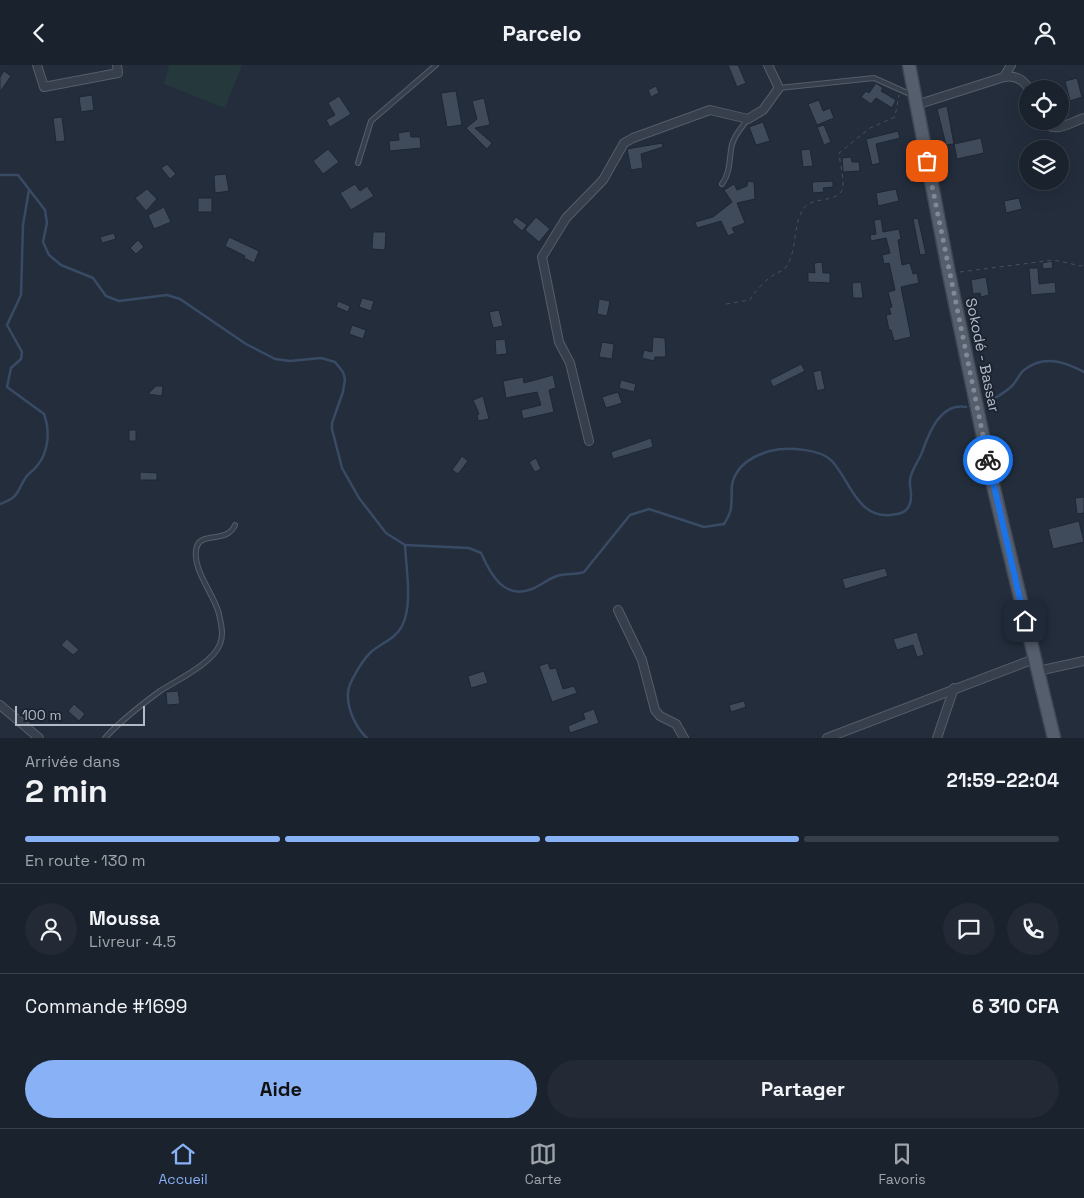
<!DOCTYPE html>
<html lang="fr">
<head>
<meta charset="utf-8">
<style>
	:root { --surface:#1a222d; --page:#232a35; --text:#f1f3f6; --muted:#9fa4aa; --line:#383f49; --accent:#89b1f6 }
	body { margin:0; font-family:"Space Grotesk",sans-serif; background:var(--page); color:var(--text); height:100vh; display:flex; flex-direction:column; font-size:19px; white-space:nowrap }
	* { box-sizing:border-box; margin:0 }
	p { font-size:16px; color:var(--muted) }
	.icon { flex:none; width:28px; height:28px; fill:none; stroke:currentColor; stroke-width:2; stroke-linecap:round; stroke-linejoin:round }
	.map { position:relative; height:673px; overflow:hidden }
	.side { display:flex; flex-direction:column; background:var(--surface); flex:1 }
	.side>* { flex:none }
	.buttons { position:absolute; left:1019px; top:15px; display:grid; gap:10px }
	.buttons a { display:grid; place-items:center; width:50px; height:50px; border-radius:50%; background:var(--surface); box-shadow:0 5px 20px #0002,0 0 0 1px var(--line); font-size:25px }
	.scale { position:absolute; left:15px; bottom:12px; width:130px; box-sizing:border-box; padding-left:5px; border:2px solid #b3bac7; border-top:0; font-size:14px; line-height:18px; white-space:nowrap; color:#b3bac7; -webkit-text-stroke:4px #1c2431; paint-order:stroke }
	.pin { position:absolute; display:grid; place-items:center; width:42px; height:42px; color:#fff; margin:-21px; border-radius:10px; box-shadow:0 2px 8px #0006 }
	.courier { position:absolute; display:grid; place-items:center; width:50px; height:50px; margin:-25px; border:4px solid #1a73e8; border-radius:50%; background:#fff; color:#222; box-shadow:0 1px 6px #0007 }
	.head em { font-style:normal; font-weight:800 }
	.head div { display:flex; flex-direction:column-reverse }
	.head { display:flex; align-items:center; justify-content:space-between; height:85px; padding:0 25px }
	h1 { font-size:32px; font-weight:800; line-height:38px }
	.bar { display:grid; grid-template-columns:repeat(4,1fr); gap:8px 5px; align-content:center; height:60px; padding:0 25px }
	.bar i { height:6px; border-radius:4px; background:var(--line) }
	.bar .on { background:var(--accent) }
	.bar p { grid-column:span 4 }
	.line { display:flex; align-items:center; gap:12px; padding:0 25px; border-top:1px solid var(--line) }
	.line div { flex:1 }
	.round { display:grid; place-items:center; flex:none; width:52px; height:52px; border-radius:26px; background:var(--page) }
	.button { display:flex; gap:10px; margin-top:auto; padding:10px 25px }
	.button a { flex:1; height:58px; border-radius:30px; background:var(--accent); color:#111; font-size:20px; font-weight:800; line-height:58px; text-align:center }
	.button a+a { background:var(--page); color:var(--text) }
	header { display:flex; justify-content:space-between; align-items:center; height:65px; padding:0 25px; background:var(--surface); font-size:22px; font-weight:800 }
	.dock { display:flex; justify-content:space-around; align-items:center; height:70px; border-top:1px solid var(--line); background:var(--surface); font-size:14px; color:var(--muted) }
	.dock a { display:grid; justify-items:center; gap:2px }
	.dock .on { color:var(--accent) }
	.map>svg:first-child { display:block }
	.green { fill:#25393d }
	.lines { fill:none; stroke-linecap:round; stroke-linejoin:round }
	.stream { stroke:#394a65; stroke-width:2.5 }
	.building { fill:#3f4b5b; stroke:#1e2633 }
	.service-casing { stroke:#555d6a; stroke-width:6 }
	.minor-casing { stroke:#555d6a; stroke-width:10 }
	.primary-casing { stroke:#404855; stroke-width:15 }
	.path { stroke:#405557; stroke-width:1; stroke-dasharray:4 4; stroke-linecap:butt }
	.service { stroke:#373f4c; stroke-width:4 }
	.minor { stroke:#373f4c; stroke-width:8 }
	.primary { stroke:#555e6c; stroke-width:12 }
	.done { stroke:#818996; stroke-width:5; stroke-dasharray:0 9 }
	.route { stroke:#1a73e8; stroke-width:6 }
	.labels { text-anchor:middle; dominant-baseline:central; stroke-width:4; stroke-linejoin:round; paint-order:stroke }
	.street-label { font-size:15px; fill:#b3bac7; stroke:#1c2431 }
</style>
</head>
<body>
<header><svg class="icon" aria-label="back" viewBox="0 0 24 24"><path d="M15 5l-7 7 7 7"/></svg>Parcelo<svg class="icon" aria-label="person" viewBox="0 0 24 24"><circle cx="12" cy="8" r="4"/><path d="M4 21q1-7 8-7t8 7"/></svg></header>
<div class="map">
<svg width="1084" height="673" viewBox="0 0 1084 673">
	<rect width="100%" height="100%" fill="#232d3c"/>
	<polygon class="green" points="169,0 242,0 225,43 164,19"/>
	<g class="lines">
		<g class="stream">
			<path d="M0,110H18L45,145L47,158L43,177L49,190L61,200L93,213L106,231L119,236L167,230L180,234L246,279L275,294L290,296L321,293L335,297L343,307L345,314L343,327L332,358V364L342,403L359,433L386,468L405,480L469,483L481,488C491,510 504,535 532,524C540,521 548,514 557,511C566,508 575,510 584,507L630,450L649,444L704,462L724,459C727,454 731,448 731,442C733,430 729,420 736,409C743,396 756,390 770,386C786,382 819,383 832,396C849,414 857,453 890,450C898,449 905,449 909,441C914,432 909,424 910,415C911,406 917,398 921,390C928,371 939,337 966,342"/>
			<path d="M989,337C996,332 1006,327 1012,321C1017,316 1019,309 1024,305C1044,289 1065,297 1084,307"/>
			<path d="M0,439C20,432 16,427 26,412C29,408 34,405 37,401C49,387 50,365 44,349L7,322L11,303L21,294L22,287L7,260L21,230L23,160L29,125"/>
			<path d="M367,673C356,663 347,644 348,628C348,618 363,595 370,588C380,578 395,575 402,561C413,540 406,503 405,480"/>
		</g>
	</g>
	<g class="building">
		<polygon points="728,0 738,0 746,18 737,22"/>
		<polygon points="4,6 11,11 0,27 0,12"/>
		<polygon points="1077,13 1082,32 1070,36 1065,16"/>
		<polygon points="876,18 883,23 881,26 896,35 892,43 876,33 871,39 861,32 866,26 869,28"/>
		<polygon points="656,21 659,28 651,32 648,25"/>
		<polygon points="456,26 462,60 447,62 441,28"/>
		<polygon points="92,30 94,45 81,47 79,32"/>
		<polygon points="339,31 351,49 330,62 326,55 335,50 328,38"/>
		<polygon points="484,33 490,60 475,63 492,78 487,84 466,63 477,54 472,36"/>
		<polygon points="819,35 823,46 830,43 834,53 817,60 808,39"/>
		<polygon points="947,41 954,79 946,80 937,44"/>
		<polygon points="62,52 65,76 56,77 53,53"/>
		<polygon points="763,57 770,76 756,80 749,62"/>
		<polygon points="824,60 831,77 824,80 817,62"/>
		<polygon points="410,66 411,72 420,72 421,83 390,86 389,76 399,75 398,68"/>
		<polygon points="898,66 900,73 876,79 880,98 872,100 866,74"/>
		<polygon points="981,73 984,88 957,94 954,79"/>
		<polygon points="662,78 663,82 641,89 643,103 631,105 627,84"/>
		<polygon points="328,84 339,97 323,109 313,96"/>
		<polygon points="810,84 813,101 803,102 801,85"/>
		<polygon points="851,92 852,97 859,97 860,106 843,107 842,93"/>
		<polygon points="167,99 176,109 170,114 161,103"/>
		<polygon points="915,107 917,116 910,118 908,109"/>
		<polygon points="226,109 229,126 215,128 214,110"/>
		<polygon points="748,116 754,117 755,134 737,138 745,158 732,163 735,168 728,171 721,156 697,163 695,157 713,152 732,137 724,125 734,119 737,125 747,121"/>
		<polygon points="833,116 833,122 823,123 824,127 813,128 812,117"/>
		<polygon points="355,119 360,126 367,121 374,131 351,145 340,128"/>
		<polygon points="147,124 157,134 146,146 135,133"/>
		<polygon points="896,124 899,136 878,141 876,128"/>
		<rect x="198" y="133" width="14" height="14"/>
		<polygon points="1019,133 1022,144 1006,148 1004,136"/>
		<polygon points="164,142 171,157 154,164 148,150"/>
		<polygon points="516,152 527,160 522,166 512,157"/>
		<polygon points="536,152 550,164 539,177 525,165"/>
		<polygon points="918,153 926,189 920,190 913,154"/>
		<polygon points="881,154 883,167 899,164 901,174 898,175 902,200 910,198 913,209 917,208 919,218 901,222 911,272 894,276 891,265 889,265 886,250 891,249 889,243 892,242 888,227 895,225 889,198 884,199 882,190 890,188 886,173 871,176 870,170 876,169 874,155"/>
		<polygon points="373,167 386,167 385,185 372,184"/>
		<polygon points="114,168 116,174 102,178 100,172"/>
		<polygon points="229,172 259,186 254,198 244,193 245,191 225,181"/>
		<polygon points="138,175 144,182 136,189 130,183"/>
		<polygon points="1052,196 1053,203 1043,204 1042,198"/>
		<polygon points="822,197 823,208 830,208 830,218 808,217 808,207 815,208 814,198"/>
		<polygon points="1029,203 1038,203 1039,219 1055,217 1056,228 1031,230"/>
		<polygon points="986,212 989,230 981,232 980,228 973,229 971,215"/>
		<polygon points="861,217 863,233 853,233 852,218"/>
		<polygon points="362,233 374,236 371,246 359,242"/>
		<polygon points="599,234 610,236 607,251 597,249"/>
		<polygon points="338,236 350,241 348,247 336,242"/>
		<polygon points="499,245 503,261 493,263 489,247"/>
		<polygon points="352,260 366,265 363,274 349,269"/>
		<polygon points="653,272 665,273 666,292 655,292 654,296 642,293 644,285 652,287"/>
		<polygon points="505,274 507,289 496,290 495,275"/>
		<polygon points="602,277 614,279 612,294 599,292"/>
		<polygon points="801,299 805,306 773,322 770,315"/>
		<polygon points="821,305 825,324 817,326 813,307"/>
		<polygon points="553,310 556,323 549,325 554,347 523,354 521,345 541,340 537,327 506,333 503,316 523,312 524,318"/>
		<polygon points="621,315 636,319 634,327 619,323"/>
		<polygon points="156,321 163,321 162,331 148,329"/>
		<polygon points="618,327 622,338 606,343 602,332"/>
		<polygon points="483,331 489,354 478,356 477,350 479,349 473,335"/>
		<rect x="129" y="365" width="7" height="11"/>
		<polygon points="651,373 653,382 613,394 611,387"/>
		<polygon points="462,391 468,396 458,409 452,405"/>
		<polygon points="536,393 541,404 535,407 529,397"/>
		<polygon points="140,407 157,408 157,415 140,415"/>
		<polygon points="1084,432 1084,448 1077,449 1075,433"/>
		<polygon points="1079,456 1084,477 1053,484 1048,464"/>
		<polygon points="885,503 888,511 845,524 842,514"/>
		<polygon points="917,567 924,590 917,592 913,580 897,585 893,574"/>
		<polygon points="67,574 79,585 73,590 61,580"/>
		<polygon points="548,598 550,604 556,603 563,624 574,621 577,628 552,637 539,601"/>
		<polygon points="484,606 488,618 471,623 468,611"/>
		<polygon points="178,626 180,639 167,640 166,627"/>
		<polygon points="744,636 746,642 731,647 729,640"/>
		<polygon points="74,639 85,649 79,656 68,646"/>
		<polygon points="594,644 599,658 570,668 568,661 585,654 583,648"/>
	</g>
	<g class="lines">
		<g class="service-casing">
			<g id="service">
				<polyline points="779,23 874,13 912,30"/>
				<polyline points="358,98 371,56 436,0"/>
				<path d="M722,119C730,108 729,97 731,85C732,73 741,63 748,54"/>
				<path d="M105,673C121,655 141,640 160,626C177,615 213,598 220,579C224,570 221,558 219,549C214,528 190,503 197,481C202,467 228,478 235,460"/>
			</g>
		</g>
		<g class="minor-casing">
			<g id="minor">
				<polyline points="37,0 44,22 118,8 117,0"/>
				<path d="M1004,12C1015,10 1023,14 1029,24"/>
				<polyline points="916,40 1004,12 1011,0"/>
				<path d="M1043,56C1054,70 1071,57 1084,53"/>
				<polyline points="589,376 570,298 559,277 542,192 566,153 603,115 624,78 633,73 710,45 748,54 763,45 779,23 768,0"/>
				<polyline points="618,545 642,595 655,645 660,651 676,659 684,673"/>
				<polyline points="1038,606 1084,596"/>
				<polyline points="0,640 39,673"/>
				<polyline points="827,673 1034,594"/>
				<polyline points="937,673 954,623"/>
			</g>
		</g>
		<g class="primary-casing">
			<polyline id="primary" points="909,0 949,209 994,424 1054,673"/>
		</g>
		<g class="path">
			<polyline points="960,207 1054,195 1081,201 1084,199"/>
			<path d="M726,239L750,235C754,227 768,212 777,208C780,206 784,206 786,202C798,185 792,159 804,143C813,130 843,140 843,119C843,109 840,98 839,88L870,63L895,52L899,30"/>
		</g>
		<use href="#service" class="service"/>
		<use href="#minor" class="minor"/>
		<use href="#primary" class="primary"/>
	</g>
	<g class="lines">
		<polyline class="done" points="927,96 988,395"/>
		<polyline class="route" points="988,395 1025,556"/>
	</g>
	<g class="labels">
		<g class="street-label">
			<text transform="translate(983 290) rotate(78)">Sokodé - Bassar</text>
		</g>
	</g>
</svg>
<div class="buttons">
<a><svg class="icon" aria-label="locate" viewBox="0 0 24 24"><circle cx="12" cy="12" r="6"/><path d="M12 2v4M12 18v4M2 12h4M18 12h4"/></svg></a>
<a><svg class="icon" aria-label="layers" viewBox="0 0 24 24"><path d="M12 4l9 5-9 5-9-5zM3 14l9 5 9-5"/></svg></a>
</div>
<div class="scale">100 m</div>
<div class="pin" style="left:927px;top:96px;background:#ea580c"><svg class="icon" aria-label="bag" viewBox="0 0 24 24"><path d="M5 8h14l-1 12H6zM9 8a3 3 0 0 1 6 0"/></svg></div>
<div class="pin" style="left:1025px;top:556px;background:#1f2937"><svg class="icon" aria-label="home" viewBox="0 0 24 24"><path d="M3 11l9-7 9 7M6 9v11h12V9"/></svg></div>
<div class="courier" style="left:988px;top:395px"><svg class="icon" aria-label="bike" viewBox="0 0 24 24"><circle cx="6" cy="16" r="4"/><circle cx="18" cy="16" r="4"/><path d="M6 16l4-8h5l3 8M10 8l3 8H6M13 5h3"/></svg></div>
</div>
<section class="side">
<div class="head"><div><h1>2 min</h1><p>Arrivée dans</p></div><em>21:59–22:04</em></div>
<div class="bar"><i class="on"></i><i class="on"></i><i class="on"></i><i></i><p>En route · 130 m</p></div>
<div class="line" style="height:90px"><a class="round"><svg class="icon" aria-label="person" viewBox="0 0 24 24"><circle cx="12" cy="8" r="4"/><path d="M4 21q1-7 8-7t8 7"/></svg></a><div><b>Moussa</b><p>Livreur · 4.5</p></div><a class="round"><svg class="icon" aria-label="chat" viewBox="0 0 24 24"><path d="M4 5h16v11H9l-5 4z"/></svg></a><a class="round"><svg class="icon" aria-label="phone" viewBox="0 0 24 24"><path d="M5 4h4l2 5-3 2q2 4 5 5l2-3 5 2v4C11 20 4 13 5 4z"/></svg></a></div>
<div class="line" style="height:65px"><div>Commande #1699</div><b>6 310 CFA</b></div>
<div class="button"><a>Aide</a><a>Partager</a></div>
</section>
<nav class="dock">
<a class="on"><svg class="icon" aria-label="home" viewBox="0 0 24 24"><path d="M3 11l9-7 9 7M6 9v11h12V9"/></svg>Accueil</a>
<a><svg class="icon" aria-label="map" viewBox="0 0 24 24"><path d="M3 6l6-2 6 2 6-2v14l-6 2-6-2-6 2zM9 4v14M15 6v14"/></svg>Carte</a>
<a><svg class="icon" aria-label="saved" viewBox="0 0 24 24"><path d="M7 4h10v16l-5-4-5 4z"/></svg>Favoris</a>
</nav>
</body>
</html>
